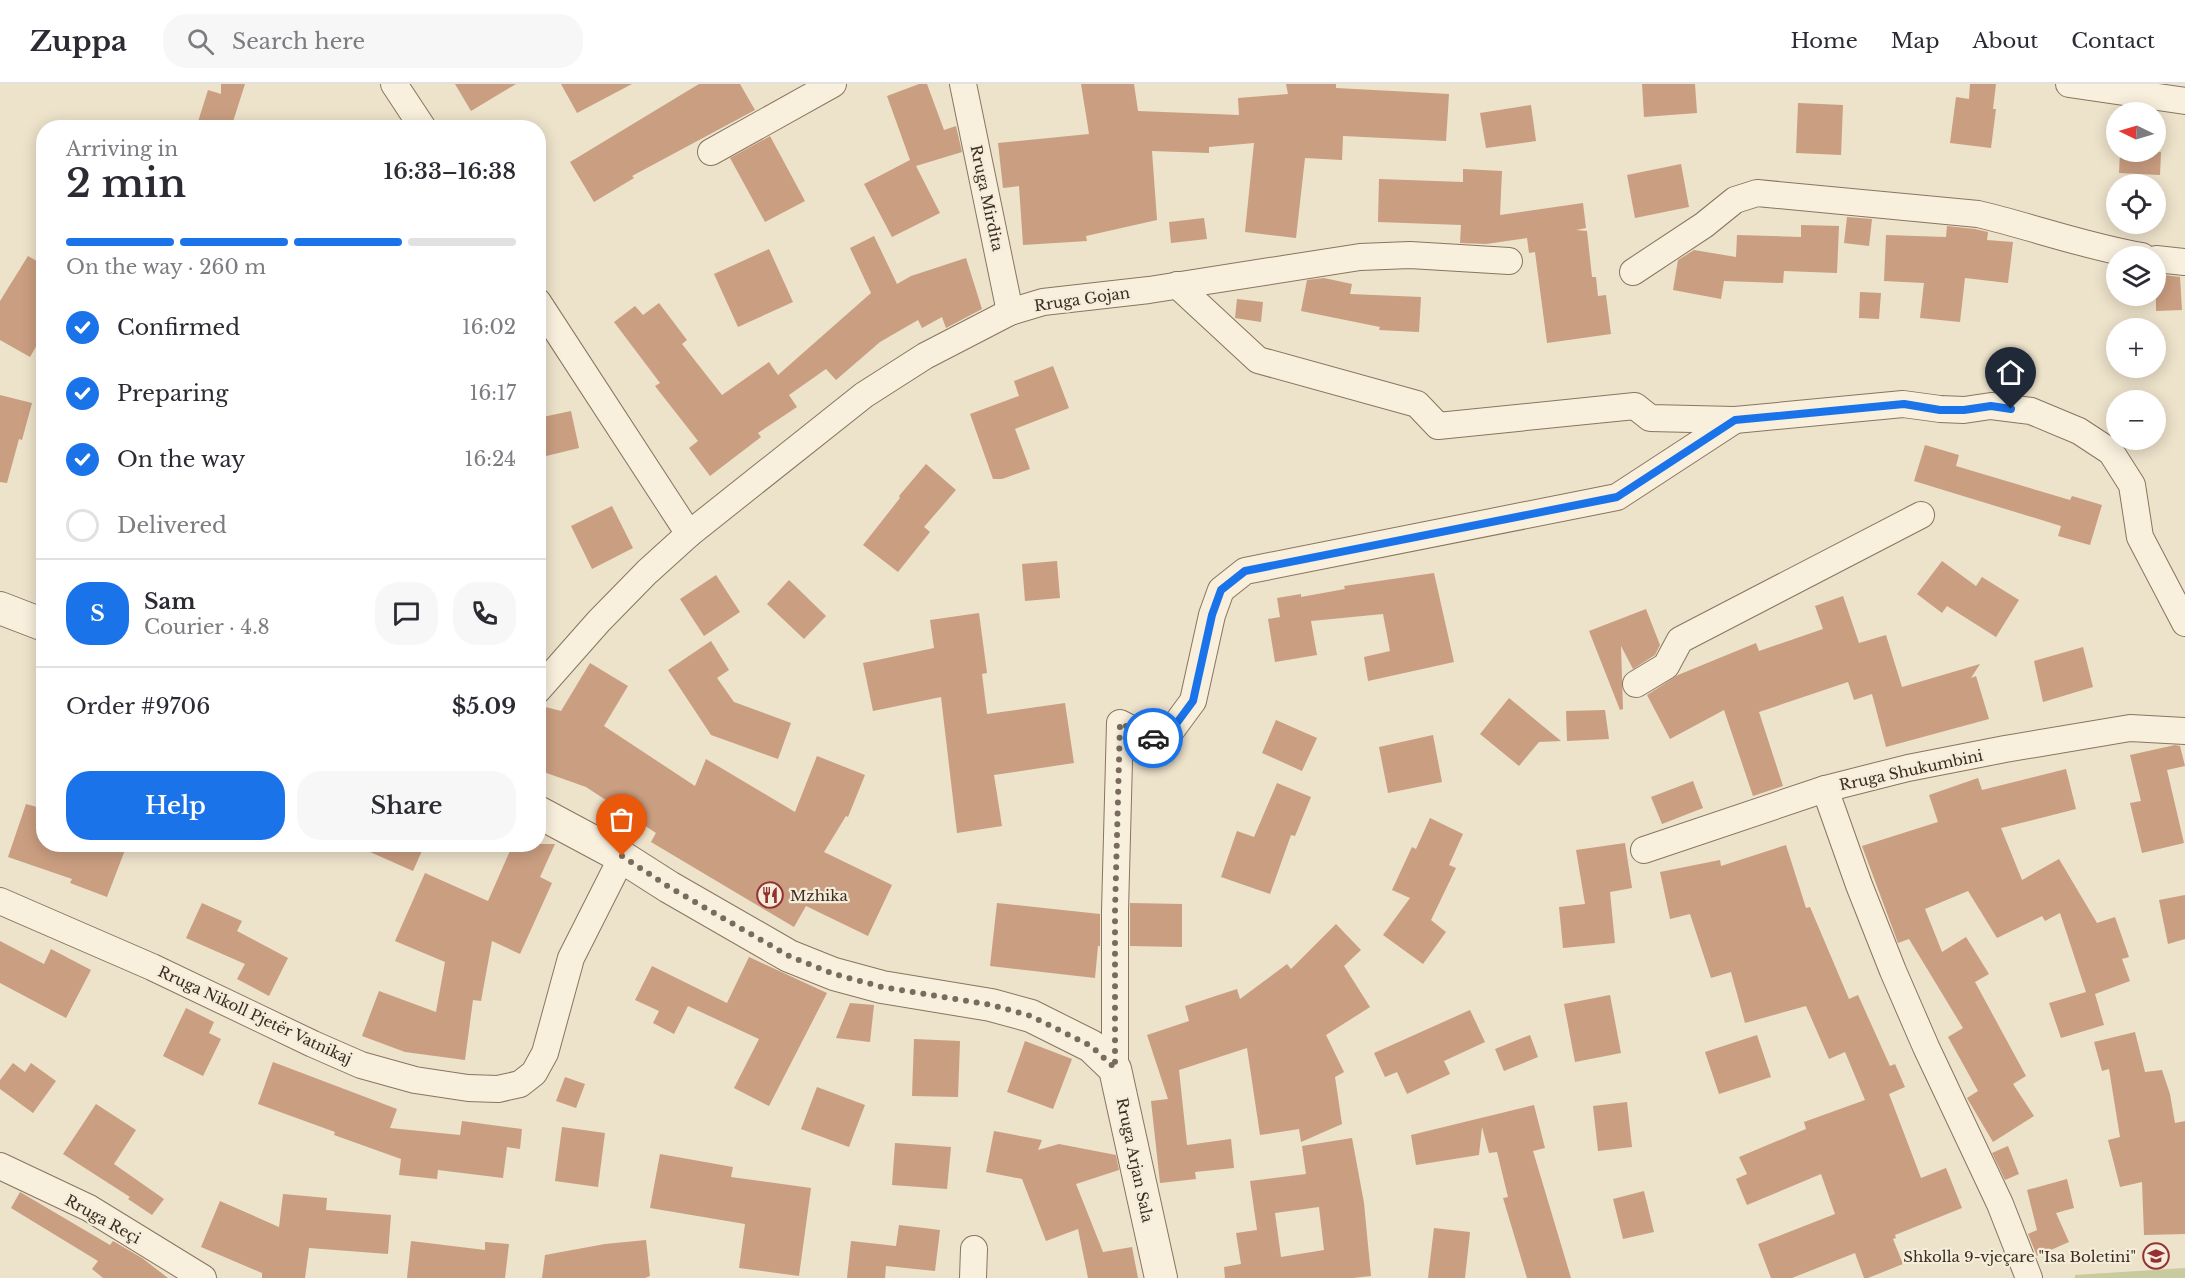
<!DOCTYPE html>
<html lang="en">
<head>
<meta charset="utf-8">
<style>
	:root { --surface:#fff; --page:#f7f7f7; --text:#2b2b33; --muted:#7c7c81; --line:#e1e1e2; --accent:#1a73e8 }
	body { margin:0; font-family:"Libre Baskerville",serif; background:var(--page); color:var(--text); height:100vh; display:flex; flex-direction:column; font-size:22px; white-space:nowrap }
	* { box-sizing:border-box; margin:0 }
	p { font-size:20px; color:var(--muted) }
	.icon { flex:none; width:33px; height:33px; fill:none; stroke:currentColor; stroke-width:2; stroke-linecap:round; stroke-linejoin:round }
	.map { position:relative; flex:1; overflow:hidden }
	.side { position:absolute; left:36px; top:36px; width:510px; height:732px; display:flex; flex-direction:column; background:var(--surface); border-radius:24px; box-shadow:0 3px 15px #0003 }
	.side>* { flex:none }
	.needle { width:39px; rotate:275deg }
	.tools { position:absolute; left:2106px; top:18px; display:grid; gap:12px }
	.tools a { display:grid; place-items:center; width:60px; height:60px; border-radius:50%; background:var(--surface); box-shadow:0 3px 15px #0003; font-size:30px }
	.pin { position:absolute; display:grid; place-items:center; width:51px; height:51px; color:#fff; margin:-62px -26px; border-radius:50% 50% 50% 0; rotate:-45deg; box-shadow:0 0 6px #0007 }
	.pin .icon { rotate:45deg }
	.courier { position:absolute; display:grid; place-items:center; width:60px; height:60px; margin:-30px; border:4px solid #1a73e8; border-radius:50%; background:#fff; color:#222; box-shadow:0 2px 8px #0007 }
	.summary em { font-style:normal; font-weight:600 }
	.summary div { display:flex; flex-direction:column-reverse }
	.summary { display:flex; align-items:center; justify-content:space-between; height:102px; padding:0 30px }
	h1 { font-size:39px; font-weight:600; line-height:45px }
	.bar { display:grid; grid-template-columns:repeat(4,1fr); gap:9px 6px; align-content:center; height:72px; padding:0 30px }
	.bar i { height:8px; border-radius:4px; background:var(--line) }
	.bar .active { background:var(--accent) }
	.bar p { grid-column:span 4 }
	.line { display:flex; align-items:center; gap:15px; padding:0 30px; border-top:2px solid var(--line) }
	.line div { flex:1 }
	.round { display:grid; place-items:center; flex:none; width:63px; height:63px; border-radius:24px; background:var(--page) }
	ol { padding:0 30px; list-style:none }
	li { display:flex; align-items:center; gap:18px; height:66px }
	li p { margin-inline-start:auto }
	li .icon { padding:6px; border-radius:50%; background:var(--accent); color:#fff; stroke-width:4 }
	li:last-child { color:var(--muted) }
	li i { width:33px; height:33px; border:3px solid var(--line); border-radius:50% }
	.button { display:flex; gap:12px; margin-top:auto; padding:12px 30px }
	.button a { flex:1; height:69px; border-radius:24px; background:var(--accent); color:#fff; font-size:24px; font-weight:600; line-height:69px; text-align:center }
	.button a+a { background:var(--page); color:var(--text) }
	header { display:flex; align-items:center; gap:36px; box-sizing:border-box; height:84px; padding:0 30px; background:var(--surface); border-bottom:2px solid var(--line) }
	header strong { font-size:28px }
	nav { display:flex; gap:33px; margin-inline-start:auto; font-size:21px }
	.search { width:420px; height:54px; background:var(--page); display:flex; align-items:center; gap:15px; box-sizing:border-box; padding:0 21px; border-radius:24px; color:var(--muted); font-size:22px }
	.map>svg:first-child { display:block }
	.green { fill:#c7cb9e }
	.building { fill:#ca9e81; fill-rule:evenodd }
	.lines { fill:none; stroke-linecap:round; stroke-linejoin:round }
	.minor-casing { stroke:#89755f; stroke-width:28 }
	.tertiary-casing { stroke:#89755f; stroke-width:34 }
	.minor { stroke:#f8efdd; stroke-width:26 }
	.tertiary { stroke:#f8efdd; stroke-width:32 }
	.done { stroke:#796c5c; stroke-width:6; stroke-dasharray:0 10.8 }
	.route { stroke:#1a73e8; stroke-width:8 }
	.labels { text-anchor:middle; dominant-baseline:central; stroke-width:4.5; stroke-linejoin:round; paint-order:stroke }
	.street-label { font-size:15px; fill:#3b2d21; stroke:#f5ecd9 }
	.poi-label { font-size:15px; fill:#3b2d21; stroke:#f5ecd9; text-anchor:start }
</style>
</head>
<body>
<header>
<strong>Zuppa</strong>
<div class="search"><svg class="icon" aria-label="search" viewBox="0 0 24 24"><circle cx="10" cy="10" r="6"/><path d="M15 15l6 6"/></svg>Search here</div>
<nav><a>Home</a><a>Map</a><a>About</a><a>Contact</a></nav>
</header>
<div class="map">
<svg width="2185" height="1194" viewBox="0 0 2185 1194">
	<rect width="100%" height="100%" fill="#ede2ca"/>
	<polygon class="green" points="2185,1184 2185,1194 2075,1194 2075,1191"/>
	<g class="building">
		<polygon points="221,0 245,0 231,44 196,44 208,6 221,10"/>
		<polygon points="455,0 516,0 471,27"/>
		<polygon points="561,0 632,0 577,29"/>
		<polygon points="699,0 740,0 755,26 632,92 634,94 594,118 570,78"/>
		<polygon points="919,0 927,0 944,46 956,42 962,68 916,82 940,129 892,153 864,100 910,76 887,12"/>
		<polygon points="1081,0 1134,0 1138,27 1239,31 1238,14 1288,10 1286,0 1336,0 1336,4 1449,10 1446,57 1343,52 1342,76 1305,74 1296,154 1245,148 1254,59 1209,63 1209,69 1152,67 1157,136 1086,152 1087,157 1023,161 1019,102 1003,104 998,59 1089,50"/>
		<polygon points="1642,0 1695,0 1697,29 1644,33"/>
		<polygon points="1970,0 1996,0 1993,25 1996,25 1991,64 1950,59 1956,13 1969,15"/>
		<polygon points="1798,19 1843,21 1841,71 1796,69"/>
		<polygon points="1531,21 1536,57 1486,64 1480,29"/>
		<polygon points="770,52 805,117 765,138 730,74"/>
		<polygon points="2120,68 2161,68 2160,91 2119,89"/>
		<polygon points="1681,80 1689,123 1635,134 1627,91"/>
		<polygon points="1463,85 1502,87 1500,131 1583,119 1586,144 1576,146 1587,147 1592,193 1596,193 1598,212 1606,211 1611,250 1547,259 1535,168 1529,169 1527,154 1486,160 1460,159 1461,141 1378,138 1379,95 1463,98"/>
		<polygon points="1847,133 1872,135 1869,162 1844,159"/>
		<polygon points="1204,134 1207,155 1171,159 1169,138"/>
		<polygon points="1801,141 1839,142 1837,189 1784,187 1783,199 1724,197 1721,215 1673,206 1678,176 1694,166 1736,173 1737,151 1801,153"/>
		<polygon points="1947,142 1975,145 1988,148 1987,156 2013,158 2008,199 1965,194 1960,238 1920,234 1924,199 1884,197 1886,151 1946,153"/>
		<polygon points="874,152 897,200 911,192 966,174 982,225 946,244 942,233 922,244 918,236 880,258 836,296 826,285 789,311 797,323 758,349 761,353 710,392 689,364 698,357 655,302 660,299 614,238 635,222 643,231 659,219 687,256 682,260 722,311 769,278 778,291 871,209 850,164"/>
		<polygon points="769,165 793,218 738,243 714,190"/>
		<polygon points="28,172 44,181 44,249 30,273 0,256 0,217"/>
		<polygon points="2156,190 2180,193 2182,226 2156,227"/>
		<polygon points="1324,194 1352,200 1350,210 1421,213 1419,248 1379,246 1380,243 1301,227 1307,196"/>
		<polygon points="1860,208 1881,209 1879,235 1859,234"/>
		<polygon points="1237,215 1263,218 1261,238 1235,234"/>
		<polygon points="1053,282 1069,324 1015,345 1030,385 1002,395 993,395 970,330 1019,312 1014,297"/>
		<polygon points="0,311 32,319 22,356 19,355 7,399 0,398"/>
		<polygon points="571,327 579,364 538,374 538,334"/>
		<polygon points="1925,361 1959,371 1956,382 2070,416 2072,412 2102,421 2090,461 2058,452 2061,442 1914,397"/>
		<polygon points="926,380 956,406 924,443 930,448 898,488 863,461 900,414 899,412"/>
		<polygon points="612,422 633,464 592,485 571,442"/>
		<polygon points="1057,477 1060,514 1025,517 1022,480"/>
		<polygon points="1942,477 1976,502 1982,493 2019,516 1996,553 1947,522 1942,529 1917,510"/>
		<polygon points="1434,489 1454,578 1368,597 1364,573 1390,567 1383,530 1311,537 1317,571 1275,578 1268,535 1280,533 1277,514 1301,510 1301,513 1345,505 1344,502"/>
		<polygon points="716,491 740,528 704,552 680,515"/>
		<polygon points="789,496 826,532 804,555 767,520"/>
		<polygon points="1843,512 1859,559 1886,551 1902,603 1980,580 1971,594 1976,592 1989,635 1886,663 1872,610 1854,616 1848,598 1759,628 1783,702 1753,712 1724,626 1670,655 1647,611 1678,591 1756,559 1759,567 1823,545 1815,522"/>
		<polygon points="1646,525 1660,561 1655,571 1633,585 1621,562 1623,625 1620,626 1589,547"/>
		<polygon points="979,529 987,589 982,590 987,630 1065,619 1074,679 994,691 1002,742 957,749 941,613 873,627 863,579 934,564 930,536"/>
		<polygon points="711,557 729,586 717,594 734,618 791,639 778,675 711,651 668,586"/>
		<polygon points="2083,563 2093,603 2043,618 2034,577"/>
		<polygon points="590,579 628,602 604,642 695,702 706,675 795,728 817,672 865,691 848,733 846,732 824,768 892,801 868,852 806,822 794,843 651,758 656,749 586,703 538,686 538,621 561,627"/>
		<polygon points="1509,614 1561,657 1539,658 1519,682 1480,650"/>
		<polygon points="1605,626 1609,655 1567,657 1566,627"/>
		<polygon points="1276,636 1317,654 1302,687 1262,669"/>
		<polygon points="1433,651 1442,698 1388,709 1379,663"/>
		<polygon points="2175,661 2180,662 2185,682 2167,686 2184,759 2142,769 2130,719 2141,717 2130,671"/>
		<polygon points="2066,685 2076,725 2001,744 2022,796 2059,775 2097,839 2115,833 2129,873 2122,875 2130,897 2095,910 2104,941 2061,954 2049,919 2086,908 2060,829 2045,837 2042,832 1997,854 1968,807 1925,825 1942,868 1966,853 1989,890 1975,898 2026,992 2013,1000 2034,1032 1993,1058 1967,1014 1978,1007 1948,953 1963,944 1909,855 1898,859 1862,762 1938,738 1929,711 1978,694 1982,706"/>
		<polygon points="1693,697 1703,724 1662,740 1651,713"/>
		<polygon points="1277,699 1311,713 1295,752 1291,751 1270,810 1221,793 1237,747 1254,753"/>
		<polygon points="26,720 44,725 44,760 110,760 125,766 107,813 70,799 72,795 8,773"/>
		<polygon points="1430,734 1463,750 1449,781 1456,784 1431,836 1446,848 1423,880 1383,851 1410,814 1392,806 1412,763 1416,765"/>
		<polygon points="1625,759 1632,804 1610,808 1615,859 1563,864 1559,823 1585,820 1576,766"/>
		<polygon points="352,760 425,760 413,787"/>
		<polygon points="513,760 555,760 540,793 552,799 520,870 492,857 481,917 473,916 465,976 405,968 362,952 379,907 436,928 445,878 395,857 425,789 488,817"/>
		<polygon points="1786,761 1806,824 1810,823 1849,915 1858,911 1890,982 1895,980 1905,1003 1889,1010 1921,1094 1946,1084 1962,1124 1895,1151 1896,1154 1893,1155 1903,1180 1868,1194 1864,1194 1855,1169 1792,1194 1771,1194 1758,1160 1835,1130 1821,1090 1747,1121 1736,1095 1747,1090 1739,1073 1806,1045 1804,1038 1865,1016 1845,968 1829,975 1806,922 1745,939 1731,888 1711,894 1690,830 1670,835 1660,788 1720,776 1721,782"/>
		<polygon points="2185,811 2185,855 2168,860 2159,816"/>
		<polygon points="202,819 242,837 237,847 288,874 269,912 237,895 245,880 186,854"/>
		<polygon points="997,819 1100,830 1100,862 1098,862 1095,894 990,882"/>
		<polygon points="1130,819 1182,820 1182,863 1130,862"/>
		<polygon points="1336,840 1361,866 1344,882 1370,923 1326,951 1344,988 1335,993 1342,1040 1301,1058 1299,1045 1260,1051 1247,964 1179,986 1187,1061 1231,1055 1234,1084 1195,1088 1196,1095 1160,1099 1151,1017 1168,1015 1147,951 1189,937 1185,922 1237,905 1240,915 1287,880 1291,885"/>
		<polygon points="0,857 44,880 51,865 91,886 66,934 0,899"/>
		<polygon points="749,873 827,909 769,1022 734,1004 759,955 688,922 674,950 653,939 659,927 635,916 652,882 727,919"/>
		<polygon points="1610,911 1621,969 1575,978 1564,920"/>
		<polygon points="850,919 874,921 870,958 836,954"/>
		<polygon points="186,924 214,938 209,949 221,955 203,992 163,972"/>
		<polygon points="1470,926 1485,958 1444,977 1450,990 1407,1010 1397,988 1385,993 1374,969"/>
		<polygon points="2135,948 2145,988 2162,986 2170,1010 2175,1039 2185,1037 2185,1150 2144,1151 2142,1098 2120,1103 2108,1056 2120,1053 2109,985 2102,987 2094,958"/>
		<polygon points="1530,951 1538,973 1504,987 1495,965"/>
		<polygon points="1757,951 1771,993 1719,1010 1705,968"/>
		<polygon points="914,955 960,957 958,1013 912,1012"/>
		<polygon points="1025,957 1072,975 1053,1025 1007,1008"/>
		<polygon points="273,978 397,1025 390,1044 460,1051 462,1037 522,1045 520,1065 507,1063 503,1094 438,1086 437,1095 399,1091 401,1075 334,1051 335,1048 258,1020"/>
		<polygon points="13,979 25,988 31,979 56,997 33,1029 0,1005 0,996"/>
		<polygon points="565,993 585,1000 576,1024 556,1017"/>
		<polygon points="817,1003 865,1021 849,1063 801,1045"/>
		<polygon points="1627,1018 1632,1063 1598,1067 1593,1022"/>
		<polygon points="96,1020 136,1046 114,1080 164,1115 152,1131 128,1115 130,1113 63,1070"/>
		<polygon points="1534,1021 1545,1064 1533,1067 1571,1194 1527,1194 1503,1114 1508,1113 1497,1068 1489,1069 1482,1043 1479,1071 1416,1081 1411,1051"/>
		<polygon points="562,1043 605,1049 598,1103 555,1097"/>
		<polygon points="994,1047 1042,1056 1038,1066 1059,1060 1116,1071 1119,1086 1076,1100 1103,1168 1132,1163 1138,1194 1088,1194 1078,1145 1046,1157 1022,1095 986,1088"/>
		<path d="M1352,1054L1364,1119L1371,1192L1352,1194H1225L1224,1183L1241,1180L1236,1149L1257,1146L1250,1097L1306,1090L1302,1062ZM1319,1123L1324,1166L1281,1173L1275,1129Z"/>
		<polygon points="895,1059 951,1063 947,1105 892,1101"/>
		<polygon points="2008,1062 2019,1090 2005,1096 1992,1069"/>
		<polygon points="660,1070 733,1083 731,1093 811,1104 799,1192 739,1184 745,1140 650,1124"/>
		<polygon points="2067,1095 2074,1124 2056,1129 2069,1158 2037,1172 2028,1150 2037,1146 2027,1106"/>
		<polygon points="1644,1107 1654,1148 1623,1155 1613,1115"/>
		<polygon points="20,1108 110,1161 113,1157 142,1174 168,1194 103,1194 92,1185 98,1177 11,1124"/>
		<polygon points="283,1110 327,1114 326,1126 391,1131 388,1170 309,1164 305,1194 262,1194 262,1189 201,1163 220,1117 279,1143"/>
		<polygon points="899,1141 940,1146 935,1187 886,1182 885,1194 847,1194 851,1157 896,1162"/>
		<polygon points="1434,1144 1470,1148 1465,1194 1428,1194"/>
		<polygon points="646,1156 650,1192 645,1194 542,1194 545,1171 605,1160"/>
		<polygon points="411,1157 485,1166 485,1158 509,1160 505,1194 407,1194"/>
	</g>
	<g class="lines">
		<g class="minor-casing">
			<g id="minor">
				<polyline points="394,0 423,44"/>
				<polyline points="963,0 1010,228"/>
				<polyline points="2069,0 2185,17"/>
				<polyline points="711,68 833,0"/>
				<polyline points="2156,175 2185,178"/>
				<path d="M1633,188L1704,141L1735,116L1757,109L1978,130C2033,143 2087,163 2142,172"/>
				<polyline points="1177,201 1258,276 1417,320 1438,342 1635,322 1650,334 1735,336"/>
				<polyline points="538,218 689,450"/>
				<polyline points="1636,600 1666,582 1680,556 1921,431"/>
				<polyline points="538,606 599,537 647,488 689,450 864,311 925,272 1010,228 1043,218 1149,206 1360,173 1410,171 1509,177"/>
				<polyline points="1825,705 1859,801 1893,887 1926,963 2000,1120 2029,1194"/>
				<polyline points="1644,766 1825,705 1908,684 2005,665 2130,644 2185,647"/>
				<polyline points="0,817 152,883 313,960 361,981 415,996 468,1004 498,1005 520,1000 534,989 545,969 571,874 622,773"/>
				<polyline points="1115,985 1115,827 1120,639 1149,654 1165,655 1193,617 1212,531 1221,506 1245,487 1617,413 1735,336 1903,320 1940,325 1964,326 1991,322 2031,327 2079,347 2111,368 2132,401 2140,453 2185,539"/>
				<polyline points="0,1082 89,1124 203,1194"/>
				<polyline points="973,1194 974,1165"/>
			</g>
		</g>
		<g class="tertiary-casing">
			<g id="tertiary">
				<polyline points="0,524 44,541"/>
				<polyline points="538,728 622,773 669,803 789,872 834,890 882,903 991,921 1031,932 1091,962 1115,985 1161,1194"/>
			</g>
		</g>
		<use href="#minor" class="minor"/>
		<use href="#tertiary" class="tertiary"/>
	</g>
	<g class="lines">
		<polyline class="done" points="622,772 669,803 789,872 834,890 882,903 992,921 1031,932 1091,962 1115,984 1115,827 1120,639 1149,654 1153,654"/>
		<polyline class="route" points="1153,654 1165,655 1193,617 1212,531 1221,506 1245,487 1617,413 1735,336 1904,320 1940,326 1964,326 1991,322 2011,325"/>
	</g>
	<defs>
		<g id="restaurant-ring" transform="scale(1.35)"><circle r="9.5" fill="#f5ecd9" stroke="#963133" stroke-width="1.5"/><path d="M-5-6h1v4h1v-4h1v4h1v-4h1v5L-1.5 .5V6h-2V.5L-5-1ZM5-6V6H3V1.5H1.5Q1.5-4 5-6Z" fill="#963133"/></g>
		<g id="school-ring" transform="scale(1.35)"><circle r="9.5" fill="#f5ecd9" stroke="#963133" stroke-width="1.5"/><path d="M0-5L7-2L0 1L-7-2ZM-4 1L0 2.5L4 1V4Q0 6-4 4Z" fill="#963133"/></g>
	</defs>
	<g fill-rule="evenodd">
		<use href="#restaurant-ring" x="770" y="811"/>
		<use href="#school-ring" x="2156" y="1172"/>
	</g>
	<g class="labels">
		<g class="street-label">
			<text transform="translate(987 114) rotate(78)">Rruga Mirdita</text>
			<text transform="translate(1082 215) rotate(-8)">Rruga Gojan</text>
			<text transform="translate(1911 686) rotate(-12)">Rruga Shukumbini</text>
			<text transform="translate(255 931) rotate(25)">Rruga Nikoll Pjetër Vatnikaj</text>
			<text transform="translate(1135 1076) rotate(78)">Rruga Arjan Sala</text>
			<text transform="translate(103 1135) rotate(29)">Rruga Reçi</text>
		</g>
		<g class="poi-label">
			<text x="790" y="811">Mzhika</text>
			<text x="2136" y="1172" text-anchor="end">Shkolla 9-vjeçare "Isa Boletini"</text>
		</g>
	</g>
</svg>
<div class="tools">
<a><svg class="needle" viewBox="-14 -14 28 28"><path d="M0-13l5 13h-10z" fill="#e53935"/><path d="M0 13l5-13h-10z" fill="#7c7c81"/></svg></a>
<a><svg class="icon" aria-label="locate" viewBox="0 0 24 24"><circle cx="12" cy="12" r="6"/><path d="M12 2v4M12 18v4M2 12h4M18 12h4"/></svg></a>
<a><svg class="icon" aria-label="layers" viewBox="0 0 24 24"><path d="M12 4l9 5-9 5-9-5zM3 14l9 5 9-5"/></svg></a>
<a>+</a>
<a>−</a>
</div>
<div class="pin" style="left:622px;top:772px;background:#ea580c"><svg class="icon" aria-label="bag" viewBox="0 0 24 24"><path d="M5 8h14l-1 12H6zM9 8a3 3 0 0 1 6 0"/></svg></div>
<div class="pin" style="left:2011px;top:325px;background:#1f2937"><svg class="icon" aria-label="home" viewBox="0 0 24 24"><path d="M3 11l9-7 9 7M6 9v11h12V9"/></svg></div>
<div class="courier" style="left:1153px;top:654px"><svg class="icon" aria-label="car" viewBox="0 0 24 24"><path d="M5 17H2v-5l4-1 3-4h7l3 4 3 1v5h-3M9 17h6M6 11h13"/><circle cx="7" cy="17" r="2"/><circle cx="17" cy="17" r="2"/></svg></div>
<section class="side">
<div class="summary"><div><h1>2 min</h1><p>Arriving in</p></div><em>16:33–16:38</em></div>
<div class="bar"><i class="active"></i><i class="active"></i><i class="active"></i><i></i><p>On the way · 260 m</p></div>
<ol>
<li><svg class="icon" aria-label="check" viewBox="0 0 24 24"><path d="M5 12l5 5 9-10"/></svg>Confirmed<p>16:02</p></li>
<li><svg class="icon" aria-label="check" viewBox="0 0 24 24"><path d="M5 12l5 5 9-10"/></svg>Preparing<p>16:17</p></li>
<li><svg class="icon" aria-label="check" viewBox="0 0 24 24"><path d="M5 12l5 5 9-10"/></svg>On the way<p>16:24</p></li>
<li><i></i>Delivered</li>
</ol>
<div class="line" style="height:108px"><b class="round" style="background:var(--accent);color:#fff">S</b><div><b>Sam</b><p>Courier · 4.8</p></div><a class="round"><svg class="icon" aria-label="chat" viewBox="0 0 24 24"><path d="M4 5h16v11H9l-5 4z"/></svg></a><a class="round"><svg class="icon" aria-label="phone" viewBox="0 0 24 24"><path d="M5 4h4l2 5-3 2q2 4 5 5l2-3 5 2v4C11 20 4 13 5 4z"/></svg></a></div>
<div class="line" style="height:78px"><div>Order #9706</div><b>$5.09</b></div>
<div class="button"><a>Help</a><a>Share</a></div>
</section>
</div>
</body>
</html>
